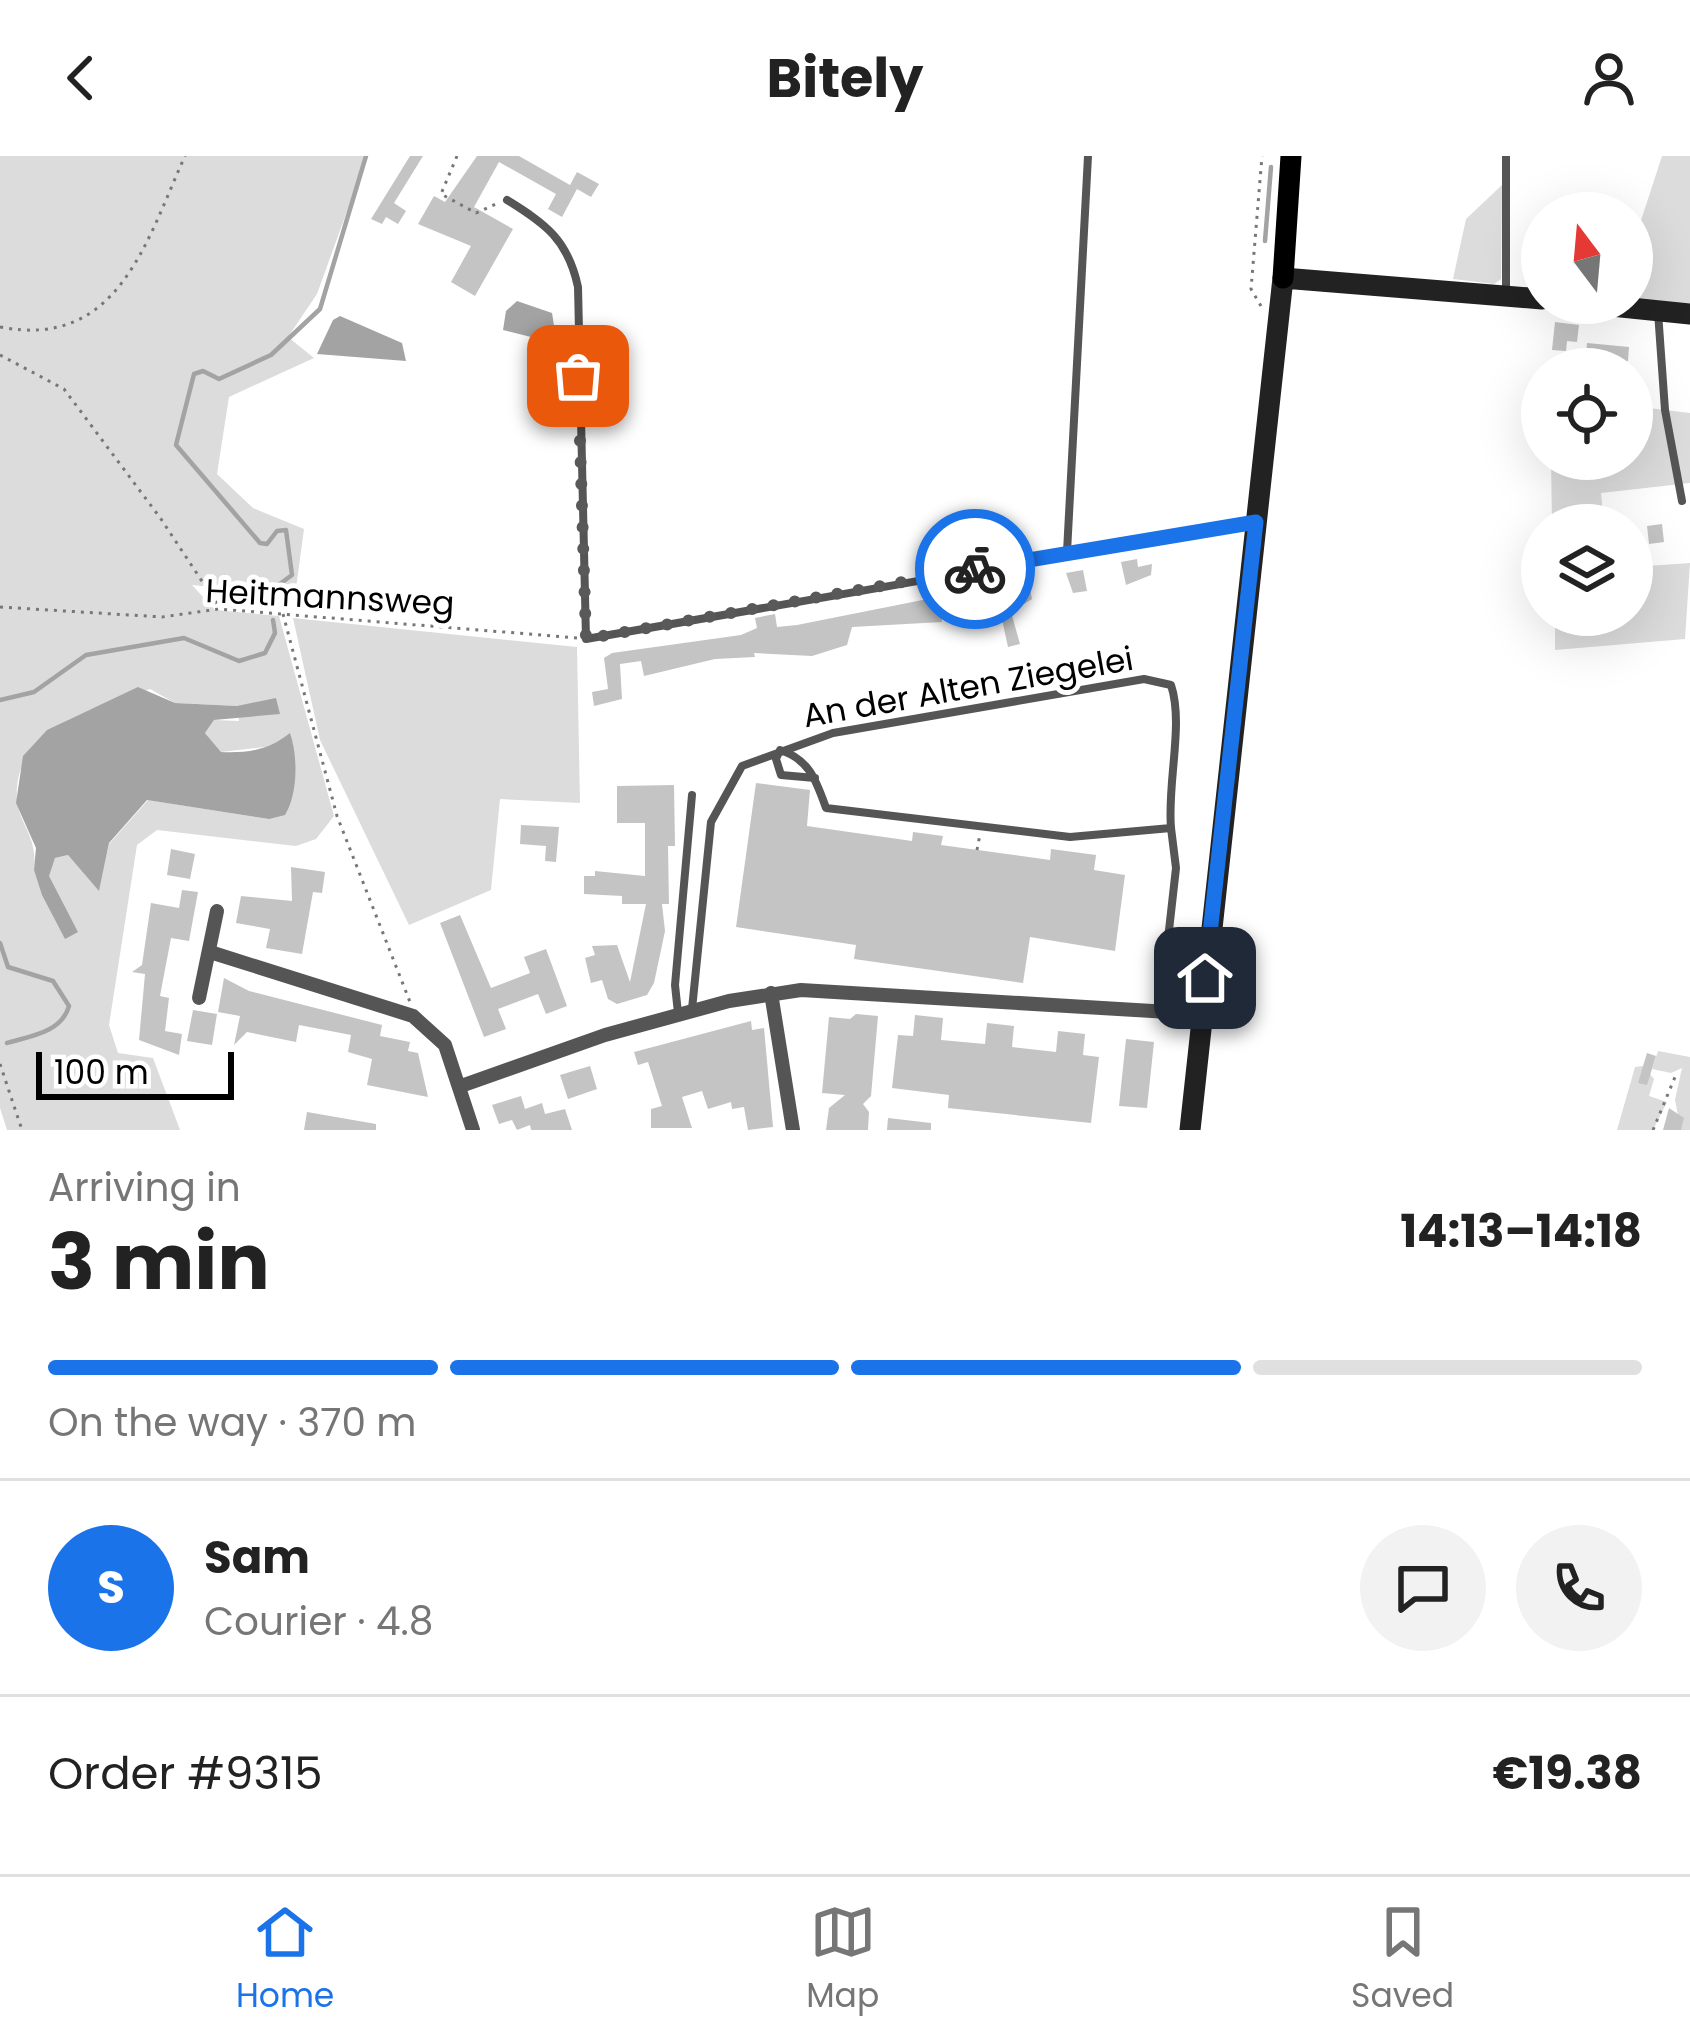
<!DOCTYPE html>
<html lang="en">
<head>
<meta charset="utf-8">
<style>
	:root { --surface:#fff; --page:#f2f2f2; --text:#222; --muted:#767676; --line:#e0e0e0; --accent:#1a73e8 }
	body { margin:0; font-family:Poppins,sans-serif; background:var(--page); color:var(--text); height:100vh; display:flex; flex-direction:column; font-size:45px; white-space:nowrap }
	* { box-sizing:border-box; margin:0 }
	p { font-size:39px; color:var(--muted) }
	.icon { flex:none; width:66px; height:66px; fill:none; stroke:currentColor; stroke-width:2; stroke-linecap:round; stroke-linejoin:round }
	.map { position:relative; height:974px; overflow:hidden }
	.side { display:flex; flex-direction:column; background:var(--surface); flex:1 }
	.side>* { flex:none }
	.needle { width:78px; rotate:344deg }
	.controls { position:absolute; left:1521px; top:36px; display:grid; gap:24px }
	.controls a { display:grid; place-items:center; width:132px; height:132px; border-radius:50%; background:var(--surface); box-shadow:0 12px 48px #0002; font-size:60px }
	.scale { position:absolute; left:36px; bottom:30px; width:198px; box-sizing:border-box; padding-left:12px; border:6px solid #000; border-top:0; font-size:33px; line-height:42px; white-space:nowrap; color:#000; -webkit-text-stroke:9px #fff; paint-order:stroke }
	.pin { position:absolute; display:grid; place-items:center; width:102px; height:102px; color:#fff; margin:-51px; border-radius:24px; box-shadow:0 6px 18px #0006 }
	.courier { position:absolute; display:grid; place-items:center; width:120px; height:120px; margin:-60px; border:9px solid #1a73e8; border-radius:50%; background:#fff; color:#222; box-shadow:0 3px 15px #0007 }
	.summary em { font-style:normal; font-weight:700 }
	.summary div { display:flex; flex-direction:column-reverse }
	.summary { display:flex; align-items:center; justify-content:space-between; height:204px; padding:0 48px }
	h1 { font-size:78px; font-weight:700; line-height:90px }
	.bar { display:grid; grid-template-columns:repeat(4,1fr); gap:18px 12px; align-content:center; height:144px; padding:0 48px }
	.bar i { height:15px; border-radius:9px; background:var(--line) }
	.bar .on { background:var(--accent) }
	.bar p { grid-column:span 4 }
	.line { display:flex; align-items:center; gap:30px; padding:0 48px; border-top:3px solid var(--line) }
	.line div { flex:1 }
	.round { display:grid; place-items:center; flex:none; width:126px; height:126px; border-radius:63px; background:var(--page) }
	header { display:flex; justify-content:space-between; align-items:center; height:156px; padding:0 48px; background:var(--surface); font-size:54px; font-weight:700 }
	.menu { display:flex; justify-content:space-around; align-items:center; height:168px; border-top:3px solid var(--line); background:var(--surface); font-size:33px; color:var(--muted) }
	.menu a { display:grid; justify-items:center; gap:6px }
	.menu .on { color:var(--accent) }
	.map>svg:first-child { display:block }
	.green { fill:#dcdcdc; fill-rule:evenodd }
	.water { fill:#a3a3a3 }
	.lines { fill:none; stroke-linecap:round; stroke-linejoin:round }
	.stream { stroke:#a3a3a3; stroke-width:4.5 }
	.building { fill:#c4c4c4 }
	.path { stroke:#777; stroke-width:3; stroke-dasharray:3 6; stroke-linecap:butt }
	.lane { stroke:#555; stroke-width:8 }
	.street { stroke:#555; stroke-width:14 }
	.secondary { stroke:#222; stroke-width:21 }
	.primary { stroke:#000; stroke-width:21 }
	.done { stroke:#595959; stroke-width:12; stroke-dasharray:0 21.6 }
	.route { stroke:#1a73e8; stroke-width:15 }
	.labels { text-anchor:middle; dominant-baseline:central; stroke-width:10; stroke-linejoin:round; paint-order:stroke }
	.street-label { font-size:33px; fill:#000; stroke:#fff }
</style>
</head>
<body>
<header><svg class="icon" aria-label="back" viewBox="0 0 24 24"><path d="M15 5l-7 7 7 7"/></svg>Bitely<svg class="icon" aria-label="person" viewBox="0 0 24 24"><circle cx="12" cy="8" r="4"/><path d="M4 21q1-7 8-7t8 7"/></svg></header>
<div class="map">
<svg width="1690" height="974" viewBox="0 0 1690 974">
	<rect width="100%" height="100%" fill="#fff"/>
	<g class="green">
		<path d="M0,0H367L317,138L288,181L314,202L229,241L217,318L253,352L304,373L295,440L192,429L215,454L279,460L334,660L316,683L296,690L157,674L137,689L109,869L118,897L153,902L180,974H7L0,952ZM150,533L175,547L237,550L239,565L214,564L205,577L221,596L274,590L289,578C303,608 282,635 269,663L148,644L109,688L99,734L68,699L55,702L48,720L77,775L34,714C38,680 19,669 17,643C12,572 97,551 150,533Z"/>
		<polygon points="1662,0 1690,0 1690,149 1632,143 1632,92"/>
		<polygon points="1502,29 1501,123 1494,128 1453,123 1466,63"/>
		<polygon points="1632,250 1690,257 1690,327 1601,337 1604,369 1552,369 1551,303 1632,303"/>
		<polygon points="1690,407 1685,483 1555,494 1555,459 1632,459 1632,411"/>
		<polygon points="293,462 577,491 580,647 500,643 491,734 409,769 320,584"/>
		<polygon points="1658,895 1690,901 1690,974 1681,974 1675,944 1682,912 1671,917 1652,913"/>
		<polygon points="1643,910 1654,923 1649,940 1667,946 1653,974 1617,974 1635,911"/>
	</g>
	<g class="water">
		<polygon points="517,145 552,157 555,176 539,183 503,174 506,155"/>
		<polygon points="340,160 402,187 406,205 317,198 333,164"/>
		<path d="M138,531L175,547L237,550L276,542L280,558L214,564L205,577L221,596C249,597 269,594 290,577C298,600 298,638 285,659L269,663L147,644L109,687L99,735L68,699L55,702L49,720L78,776L65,783L42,739L34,714L36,692L16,647L23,600L47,574Z"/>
	</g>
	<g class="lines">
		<g class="stream">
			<polyline points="1265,85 1271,11"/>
			<polyline points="274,451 273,433 292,419 286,374 277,375 267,388 260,387 176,289 194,218 203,215 219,223 271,199 320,153 366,0"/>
			<polyline points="0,544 34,536 86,499 184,482 239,505 265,497 275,477 273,464"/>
			<path d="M0,787L8,811L53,825L69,850C62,876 31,880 7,887"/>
		</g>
	</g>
	<g class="building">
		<polygon points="410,0 423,0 394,47 406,55 398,68 386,61 382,68 371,63"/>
		<polygon points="477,0 519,0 570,29 577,16 599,28 591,41 577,33 562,61 548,53 556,38 499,6 474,51 513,73 475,140 451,126 471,90 418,68 434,40 445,46"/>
		<polygon points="1555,166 1579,169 1577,186 1567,185 1566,195 1552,194"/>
		<polygon points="1587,187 1629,191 1628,205 1608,204 1607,210 1585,212"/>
		<polygon points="1662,368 1664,386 1649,388 1647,370"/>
		<polygon points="1137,403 1138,411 1152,408 1151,419 1126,429 1121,406"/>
		<polygon points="1083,414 1087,435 1073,437 1066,417"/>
		<polygon points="1028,423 1032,443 1011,456 1020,488 1008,491 998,445 989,458 976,450 941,457 942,466 852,471 847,489 812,500 754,497 755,501 715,503 644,520 641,505 620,508 622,543 594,550 592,536 608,533 604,502 612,497 741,479 757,472 755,462 775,458 777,471 797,469"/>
		<polygon points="967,537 969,545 933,551 932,543"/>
		<polygon points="756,627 810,634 807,670 912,685 913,676 943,680 941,689 1050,704 1051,693 1096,699 1094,714 1125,719 1115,795 1030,781 1023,827 854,803 856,789 736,771"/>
		<polygon points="674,629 675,690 668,690 669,748 662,748 665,775 654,827 647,839 617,848 608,843 602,824 591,827 585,802 595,799 592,790 617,789 630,826 646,748 622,748 622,740 584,738 584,720 595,720 595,715 645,720 645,667 617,667 617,630"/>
		<polygon points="521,669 559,671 556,706 545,705 546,690 520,688"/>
		<polygon points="171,693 195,698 190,723 167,719"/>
		<polygon points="291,711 325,716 322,737 313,736 302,798 266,792 270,773 236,767 241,740 292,745"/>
		<polygon points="182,734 198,736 189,785 171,782 160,840 169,842 165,875 182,878 179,899 139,884 145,818 132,816 142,809 151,747 179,752"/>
		<polygon points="460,759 491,832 530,817 524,801 546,793 567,850 546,858 538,838 498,853 506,873 484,881 440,767"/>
		<polygon points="224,822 249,835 382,869 380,880 410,886 408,895 418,897 428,941 367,929 372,903 348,896 351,879 299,869 296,886 247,876 234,889 240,860 218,856"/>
		<polygon points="193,854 217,858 212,889 187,885"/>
		<polygon points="856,858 878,860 871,940 863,948 869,956 868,974 826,974 829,952 845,939 822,937 829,861 850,863"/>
		<polygon points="915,859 943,862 941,884 985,888 987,867 1014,870 1012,891 1056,896 1058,875 1085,878 1083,899 1099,901 1091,967 948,952 949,939 892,932 898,879 913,880"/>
		<polygon points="751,865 752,874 764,872 773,971 748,974 744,951 732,953 731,946 708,953 702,935 682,941 692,972 651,972 651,953 662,950 648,906 638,909 634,896"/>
		<polygon points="1126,883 1154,886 1147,952 1119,950"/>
		<polygon points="1647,897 1656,900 1647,929 1638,927"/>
		<polygon points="590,910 597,933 568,943 560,919"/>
		<polygon points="521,940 525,953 542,947 545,958 565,953 572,974 531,974 530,969 517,974 512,964 499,968 492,949"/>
		<polygon points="1669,952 1684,962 1681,974 1663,974"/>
		<polygon points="307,956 376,968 376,974 304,974"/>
		<polygon points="888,962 931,967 931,974 887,974"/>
	</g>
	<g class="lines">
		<g class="path">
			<polyline points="457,0 441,38 476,57 500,46"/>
			<polyline points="1261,150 1251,133 1262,0"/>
			<path d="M0,171C118,194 146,86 185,0"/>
			<polyline points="0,199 64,233 161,363 219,451"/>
			<polyline points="0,451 162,461 219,453 578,482"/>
			<polyline points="283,458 337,660 410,846"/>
			<polyline points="977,694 980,678"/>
			<polyline points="0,908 22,974"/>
			<polyline points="1653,974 1675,921"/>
		</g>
		<g class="lane">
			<polyline points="1506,0 1506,136"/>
			<path d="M507,44C546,68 568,84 578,131L586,483L1255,366"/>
			<polyline points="1658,156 1665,254 1682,345"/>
			<polyline points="1067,396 1088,0"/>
			<path d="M692,853L711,666L742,610L833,577L1144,523L1171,529C1184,568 1167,627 1171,672L1070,681L826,652C816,624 809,603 780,594L776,603L781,619L815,622"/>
			<polyline points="1160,854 1176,712 1171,672"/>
			<polyline points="678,857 675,829 692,639"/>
		</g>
		<g class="street">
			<polyline points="210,796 413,860 445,889 473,974"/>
			<polyline points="771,837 793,974"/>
			<polyline points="199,842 217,755"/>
			<polyline points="461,930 605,879 729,845 801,834 1202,858"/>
		</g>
		<g class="secondary">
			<polyline points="1582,147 1690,158"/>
			<polyline points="1190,974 1283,122 1542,143"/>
		</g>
		<polyline class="primary" points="1283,122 1291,0"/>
	</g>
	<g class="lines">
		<polyline class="done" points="578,220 586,483 975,413"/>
		<polyline class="route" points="975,413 1256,366 1205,822"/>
	</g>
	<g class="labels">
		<g class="street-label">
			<text transform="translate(330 441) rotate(3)">Heitmannsweg</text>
			<text transform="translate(968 531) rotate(-10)">An der Alten Ziegelei</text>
		</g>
	</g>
</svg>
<div class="controls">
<a><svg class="needle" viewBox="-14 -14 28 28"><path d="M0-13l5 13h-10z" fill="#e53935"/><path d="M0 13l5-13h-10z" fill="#767676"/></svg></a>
<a><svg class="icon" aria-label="locate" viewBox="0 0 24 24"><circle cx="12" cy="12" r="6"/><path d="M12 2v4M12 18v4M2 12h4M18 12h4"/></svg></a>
<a><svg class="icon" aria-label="layers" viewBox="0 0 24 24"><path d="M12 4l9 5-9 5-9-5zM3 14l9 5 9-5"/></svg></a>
</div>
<div class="scale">100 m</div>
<div class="pin" style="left:578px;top:220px;background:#ea580c"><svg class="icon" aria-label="bag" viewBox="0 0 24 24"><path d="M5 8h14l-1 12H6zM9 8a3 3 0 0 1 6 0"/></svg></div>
<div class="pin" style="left:1205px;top:822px;background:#1f2937"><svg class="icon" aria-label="home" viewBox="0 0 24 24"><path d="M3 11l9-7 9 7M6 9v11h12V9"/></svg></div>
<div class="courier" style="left:975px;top:413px"><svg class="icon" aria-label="bike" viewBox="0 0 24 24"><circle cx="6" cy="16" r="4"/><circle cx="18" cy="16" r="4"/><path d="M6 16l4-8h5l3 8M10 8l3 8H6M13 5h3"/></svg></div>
</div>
<section class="side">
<div class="summary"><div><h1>3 min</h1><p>Arriving in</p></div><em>14:13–14:18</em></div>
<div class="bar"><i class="on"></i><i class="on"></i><i class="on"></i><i></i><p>On the way · 370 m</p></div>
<div class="line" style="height:216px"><b class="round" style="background:var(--accent);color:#fff">S</b><div><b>Sam</b><p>Courier · 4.8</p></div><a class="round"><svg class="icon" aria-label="chat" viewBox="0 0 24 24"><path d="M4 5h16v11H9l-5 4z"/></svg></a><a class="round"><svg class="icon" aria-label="phone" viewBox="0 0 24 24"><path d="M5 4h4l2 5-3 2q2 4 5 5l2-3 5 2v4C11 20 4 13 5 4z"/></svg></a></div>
<div class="line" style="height:156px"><div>Order #9315</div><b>€19.38</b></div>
</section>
<nav class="menu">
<a class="on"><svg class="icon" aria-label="home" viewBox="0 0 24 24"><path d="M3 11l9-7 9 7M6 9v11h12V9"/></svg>Home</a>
<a><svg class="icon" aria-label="map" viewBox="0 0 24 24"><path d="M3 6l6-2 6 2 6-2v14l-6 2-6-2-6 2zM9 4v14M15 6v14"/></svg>Map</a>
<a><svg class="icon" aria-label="saved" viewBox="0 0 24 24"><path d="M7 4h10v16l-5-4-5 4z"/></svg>Saved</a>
</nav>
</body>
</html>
